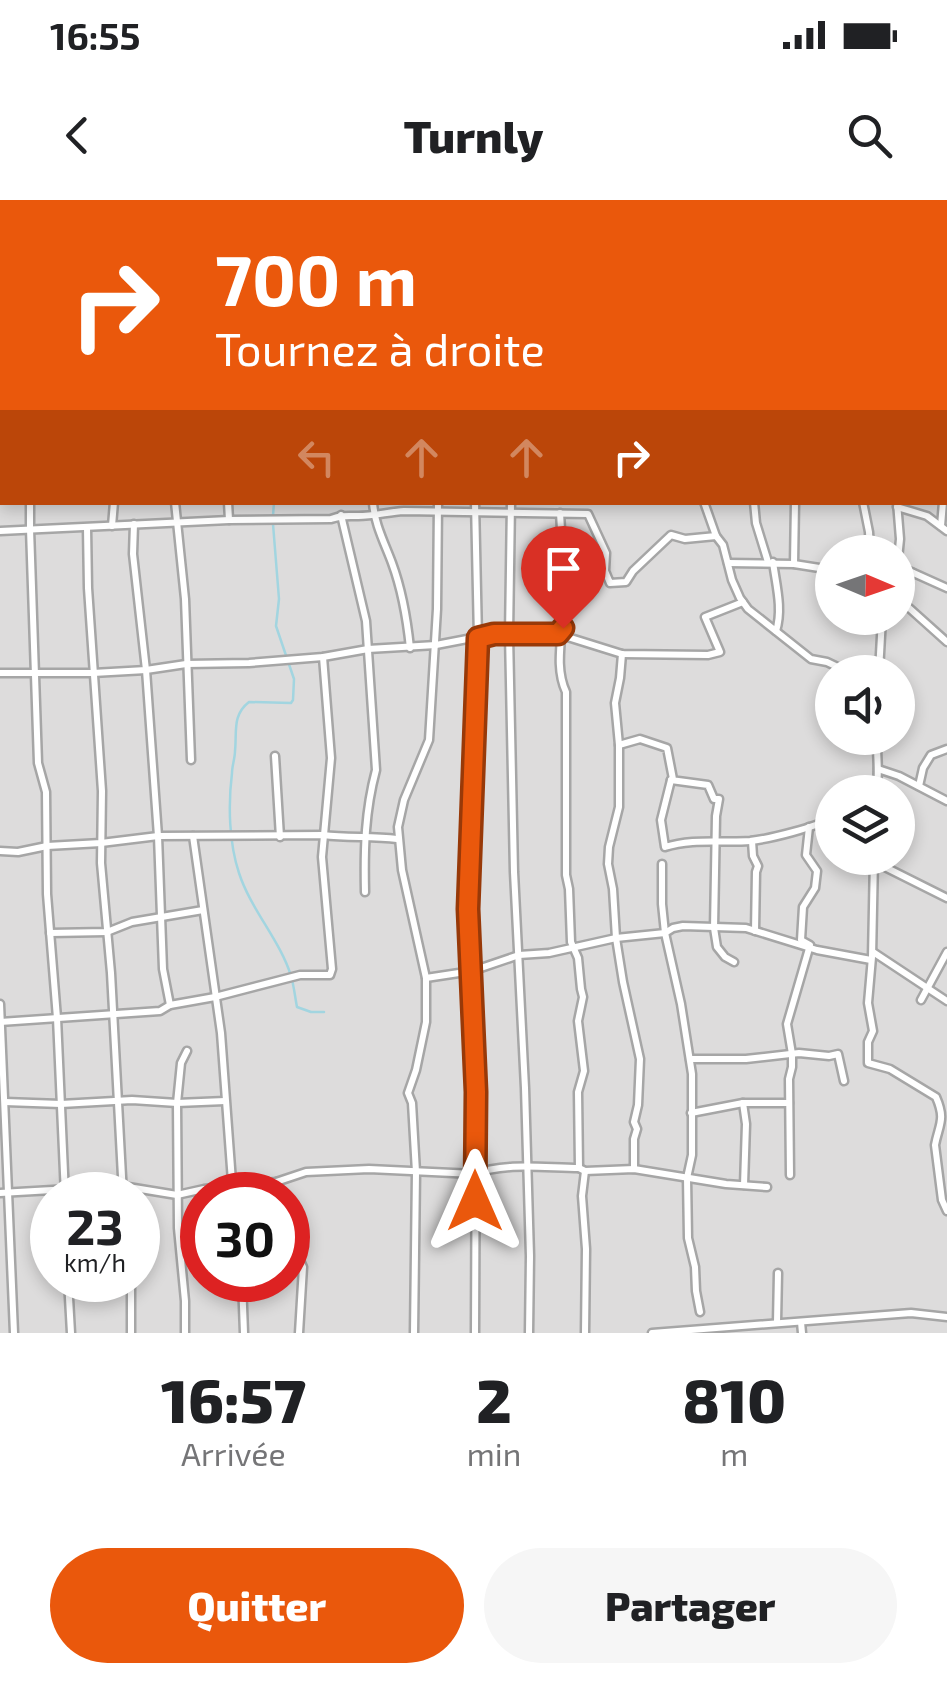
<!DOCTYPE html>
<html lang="fr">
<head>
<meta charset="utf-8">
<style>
  :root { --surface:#fff; --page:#f6f6f6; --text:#202124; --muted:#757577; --accent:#ea580c }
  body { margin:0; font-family:"Exo 2",sans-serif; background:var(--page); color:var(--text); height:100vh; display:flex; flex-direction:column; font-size:38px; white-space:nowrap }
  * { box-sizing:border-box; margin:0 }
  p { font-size:32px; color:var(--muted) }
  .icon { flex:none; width:55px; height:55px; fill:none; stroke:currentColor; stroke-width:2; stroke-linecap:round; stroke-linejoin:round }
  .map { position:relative; height:1133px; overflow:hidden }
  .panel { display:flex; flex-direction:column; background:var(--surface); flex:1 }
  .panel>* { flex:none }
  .banner { position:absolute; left:0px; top:0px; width:948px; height:305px; box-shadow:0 5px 15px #0003; background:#ea580c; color:#fff; overflow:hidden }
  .needle { width:65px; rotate:92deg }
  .controls { position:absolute; left:815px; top:335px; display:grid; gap:20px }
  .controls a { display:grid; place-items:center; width:100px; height:100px; border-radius:50%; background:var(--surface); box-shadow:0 5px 15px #0003; font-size:50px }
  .speed { position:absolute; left:30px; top:972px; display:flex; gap:20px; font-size:50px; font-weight:700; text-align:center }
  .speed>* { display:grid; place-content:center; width:130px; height:130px; border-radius:50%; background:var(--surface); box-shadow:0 5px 15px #0003; line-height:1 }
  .speed small { font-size:25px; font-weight:400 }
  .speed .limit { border:15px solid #d22; background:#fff; color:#111 }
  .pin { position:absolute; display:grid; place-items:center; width:85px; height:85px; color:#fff; margin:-102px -42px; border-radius:50% 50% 50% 0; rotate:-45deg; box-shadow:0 0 10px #0007 }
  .pin .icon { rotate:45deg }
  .me { position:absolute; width:110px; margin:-55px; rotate:0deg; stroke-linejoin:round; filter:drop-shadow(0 0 8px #0008) }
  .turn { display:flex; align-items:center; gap:35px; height:210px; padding:0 50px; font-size:45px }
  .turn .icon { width:130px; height:130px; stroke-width:2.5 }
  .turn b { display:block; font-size:70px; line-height:85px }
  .lanes { display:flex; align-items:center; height:95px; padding:0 50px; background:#0003; justify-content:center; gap:50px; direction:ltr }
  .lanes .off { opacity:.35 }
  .eta { display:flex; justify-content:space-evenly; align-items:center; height:170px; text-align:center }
  .eta b { font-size:60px; font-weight:800; line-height:70px }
  .cta { display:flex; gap:20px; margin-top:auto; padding:20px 50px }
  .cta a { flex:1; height:115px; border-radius:60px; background:var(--accent); color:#fff; font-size:40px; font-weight:800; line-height:115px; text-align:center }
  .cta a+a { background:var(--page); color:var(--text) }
  .status { display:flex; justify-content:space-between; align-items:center; height:70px; padding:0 50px; background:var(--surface); direction:ltr }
  .status svg { height:28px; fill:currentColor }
  header { display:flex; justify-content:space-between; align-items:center; height:130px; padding:0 50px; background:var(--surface); font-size:45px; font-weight:800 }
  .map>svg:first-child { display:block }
</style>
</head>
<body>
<div class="status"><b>16:55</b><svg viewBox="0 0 49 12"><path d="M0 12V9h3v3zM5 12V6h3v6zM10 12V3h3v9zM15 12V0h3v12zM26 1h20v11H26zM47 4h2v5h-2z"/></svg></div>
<header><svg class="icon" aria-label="back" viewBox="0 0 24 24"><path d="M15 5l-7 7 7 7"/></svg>Turnly<svg class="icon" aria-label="search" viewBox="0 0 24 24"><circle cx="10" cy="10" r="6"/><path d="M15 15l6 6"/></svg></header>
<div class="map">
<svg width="947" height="1133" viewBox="0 0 947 1133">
  <rect width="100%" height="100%" fill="#f0ece5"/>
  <path fill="#dddcdc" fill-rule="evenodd" d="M0 0H360L359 2H2V302H945V2H409L410 0H947V1133H0ZM832 352H898V418H832ZM832 472H898V538H832ZM832 592H898V658H832ZM52 995H138V1080H52ZM202 995H288V1080H202Z"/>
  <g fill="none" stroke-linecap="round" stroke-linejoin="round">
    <g stroke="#a2d5e0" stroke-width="2.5">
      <polyline points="406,2 407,0"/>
      <polyline points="0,294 2,293"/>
      <polyline points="273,316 274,302"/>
      <path d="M273 324 279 399 276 426 294 479 293 500 291 503 249 502C232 515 237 532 235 551 235 558 232 566 232 573 228 605 229 643 239 673 251 710 280 740 291 776 294 786 295 797 297 807L311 812H324"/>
    </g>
    <g stroke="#a6a6a6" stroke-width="11">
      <g id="minor">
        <polyline points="13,0 13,2"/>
        <polyline points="69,0 70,2"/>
        <polyline points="122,0 122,2"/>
        <polyline points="174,0 174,2"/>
        <polyline points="263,0 263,2"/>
        <polyline points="587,0 594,2"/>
        <polyline points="216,2 216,0"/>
        <polyline points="308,2 308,0"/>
        <polyline points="423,2 424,0"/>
        <polyline points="466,2 467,0"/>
        <polyline points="512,2 513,0"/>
        <polyline points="659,2 660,0"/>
        <polyline points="724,2 725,0"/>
        <polyline points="786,2 788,0"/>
        <polyline points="829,2 830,0"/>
        <polyline points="884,2 884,0"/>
        <polyline points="919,2 919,0"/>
        <polyline points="0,161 2,161"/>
        <polyline points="30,302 30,329 38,563 46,592 47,694 57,818 65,995"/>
        <polyline points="175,302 185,399 191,560"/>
        <polyline points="228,302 229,320"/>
        <path d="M373 302C374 323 385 344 392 363 402 390 407 419 410 448"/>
        <polyline points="475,302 478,438 468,709 476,892 475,1133"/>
        <polyline points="511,302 509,435 514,672 525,888 530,1056 529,1133"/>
        <polyline points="704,302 716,336 723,345 732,380 740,398 748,409 811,459 827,462 848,472"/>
        <polyline points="754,302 756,323 768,362"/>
        <polyline points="863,302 869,332 870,352"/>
        <polyline points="897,302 900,339 898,359"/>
        <polyline points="897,307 927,316 947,331"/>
        <path d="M560 313C562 345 564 376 563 408 563 437 554 466 566 492V675L569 689 571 742 578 758 581 789 583 797 578 821 584 871 578 892 579 968"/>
        <path d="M341 315 366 421 376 570C365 611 364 649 365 692"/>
        <polyline points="134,324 133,354 146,470 158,636 163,769 170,805"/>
        <polyline points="112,326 114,302"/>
        <polyline points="941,326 943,302"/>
        <polyline points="87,328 88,388 102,591 101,663 111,773 123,995"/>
        <path d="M0 331 229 320 331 319C342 315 347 316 358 316 373 316 389 312 404 311L588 314 606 353 605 371 610 383 626 382 633 371 671 335 685 339 716 336"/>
        <path d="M773 362C776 385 783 409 776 431"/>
        <polyline points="728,363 794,364 832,370"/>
        <polyline points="794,364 795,302"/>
        <polyline points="898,366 947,388"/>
        <polyline points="898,391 913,373"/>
        <polyline points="898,398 947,442"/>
        <polyline points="622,454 620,478 615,503 619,545 619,607 609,647 608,664 613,689 616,738 623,782 640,859 638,905 634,922 637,929 634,939 634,969"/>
        <polyline points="879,472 882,418"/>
        <polyline points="0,473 93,473 146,470 186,464 249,463 323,457 368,449 436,445 493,434 533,433 558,434 622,454 708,455 720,452 705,417 743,402"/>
        <polyline points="832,534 832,533"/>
        <polyline points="619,545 640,539 667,548 673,579 671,580 708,585 714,599 719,599 716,616 714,728 717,747 725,757 734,762"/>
        <polyline points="275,556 280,637"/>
        <polyline points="878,569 899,576 947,601"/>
        <path d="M671 580 661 620 665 647C692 638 721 643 750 641 770 639 816 627 832 618"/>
        <polyline points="919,586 923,568 931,555 947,549"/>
        <path d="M874 592C881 580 876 554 877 538"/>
        <polyline points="193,636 221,833 233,995"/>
        <polyline points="752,641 753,656 758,666 756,672 755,731"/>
        <path d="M0 651 18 652 47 646 101 643 158 636 323 635C348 638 372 636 397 639"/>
        <path d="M874 658 872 757 868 803 873 831 868 842V863L890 869 936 897C946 920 939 924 935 945L942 1000 947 1011"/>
        <polyline points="873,661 947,698"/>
        <polyline points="662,664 662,704 665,733 681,804 692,874 692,955 687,978 688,1038 695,1067 696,1091 700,1112"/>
        <polyline points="50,733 107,732 132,722 203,710"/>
        <polyline points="873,752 947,801"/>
        <polyline points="426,778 472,771 519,755 549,753 616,738 665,733 673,728 683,726 746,728 817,750 871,760"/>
        <polyline points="921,800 947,752"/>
        <polyline points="0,804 14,1133"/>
        <polyline points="0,822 160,811 170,805 215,797 300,775 330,775 332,769 322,657 331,558 323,457"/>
        <polyline points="690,859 746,859 799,853 829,856 838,854 844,881"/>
        <polyline points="5,902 61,904 132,900 177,903 225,901"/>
        <polyline points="743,903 746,924 744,985"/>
        <polyline points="691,913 743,903 789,903"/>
        <polyline points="790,975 789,879 792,867 792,854 787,824 810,745 801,740 803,707 815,688 817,671 806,655 809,627"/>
        <polyline points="276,982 278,995"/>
        <path d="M0 993 122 986 177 995 204 989 276 982 306 972 369 969 474 974C506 962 546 968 579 968L585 971 634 969 726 984 767 987"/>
        <polyline points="288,1035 303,1067 299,1133"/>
        <polyline points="68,1080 71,1133"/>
        <polyline points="242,1080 244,1133"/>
        <polyline points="777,1122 778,1073"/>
        <polyline points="801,1122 802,1133"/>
        <polyline points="131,1133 131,1080"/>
        <polyline points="185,1133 185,1101 178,1028 177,903 181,863 187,851"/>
        <polyline points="414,1133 416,972 412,903 408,893 416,870 426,822 426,778 402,670 398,627 404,600 429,540 437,409 438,302"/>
        <polyline points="585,1133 586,1049 582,996 585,971"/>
        <polyline points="652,1133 911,1113 947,1117"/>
      </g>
    </g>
    <use href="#minor" stroke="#fff" stroke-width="6"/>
  </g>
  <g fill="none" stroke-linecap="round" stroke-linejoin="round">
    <g stroke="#983908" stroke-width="25">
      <polyline id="route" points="475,1001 476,892 468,709 478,438 494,434 558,434 563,428"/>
    </g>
    <use href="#route" stroke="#ea580c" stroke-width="18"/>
  </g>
</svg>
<div class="controls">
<a><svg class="needle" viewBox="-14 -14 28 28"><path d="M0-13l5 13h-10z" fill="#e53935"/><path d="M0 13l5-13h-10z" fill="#757577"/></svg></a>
<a><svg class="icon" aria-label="sound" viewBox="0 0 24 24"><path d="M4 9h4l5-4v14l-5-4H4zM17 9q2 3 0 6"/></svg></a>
<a><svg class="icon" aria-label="layers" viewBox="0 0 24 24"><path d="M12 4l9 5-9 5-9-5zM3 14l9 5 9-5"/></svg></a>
</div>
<div class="speed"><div>23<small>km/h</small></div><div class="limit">30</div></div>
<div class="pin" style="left:563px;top:428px;background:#d93025"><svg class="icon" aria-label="arrive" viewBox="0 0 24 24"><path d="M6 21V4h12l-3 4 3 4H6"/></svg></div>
<svg class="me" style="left:475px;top:1001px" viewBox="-20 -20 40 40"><path d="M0-17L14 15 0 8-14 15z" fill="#ea580c" stroke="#fff" stroke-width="4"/></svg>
<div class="banner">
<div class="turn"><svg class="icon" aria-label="right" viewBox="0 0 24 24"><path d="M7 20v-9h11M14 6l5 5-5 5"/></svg><div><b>700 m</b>Tournez à droite</div></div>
<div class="lanes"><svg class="icon off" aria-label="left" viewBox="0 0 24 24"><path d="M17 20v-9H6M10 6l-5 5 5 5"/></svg><svg class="icon off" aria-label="ahead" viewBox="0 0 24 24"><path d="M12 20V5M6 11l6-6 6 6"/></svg><svg class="icon off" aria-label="ahead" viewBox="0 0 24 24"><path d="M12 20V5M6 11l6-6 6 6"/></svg><svg class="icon" aria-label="right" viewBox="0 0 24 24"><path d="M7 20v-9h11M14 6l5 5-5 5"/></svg></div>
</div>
</div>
<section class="panel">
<div class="eta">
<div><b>16:57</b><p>Arrivée</p></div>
<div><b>2</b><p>min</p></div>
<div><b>810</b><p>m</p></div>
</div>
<div class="cta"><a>Quitter</a><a>Partager</a></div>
</section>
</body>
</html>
